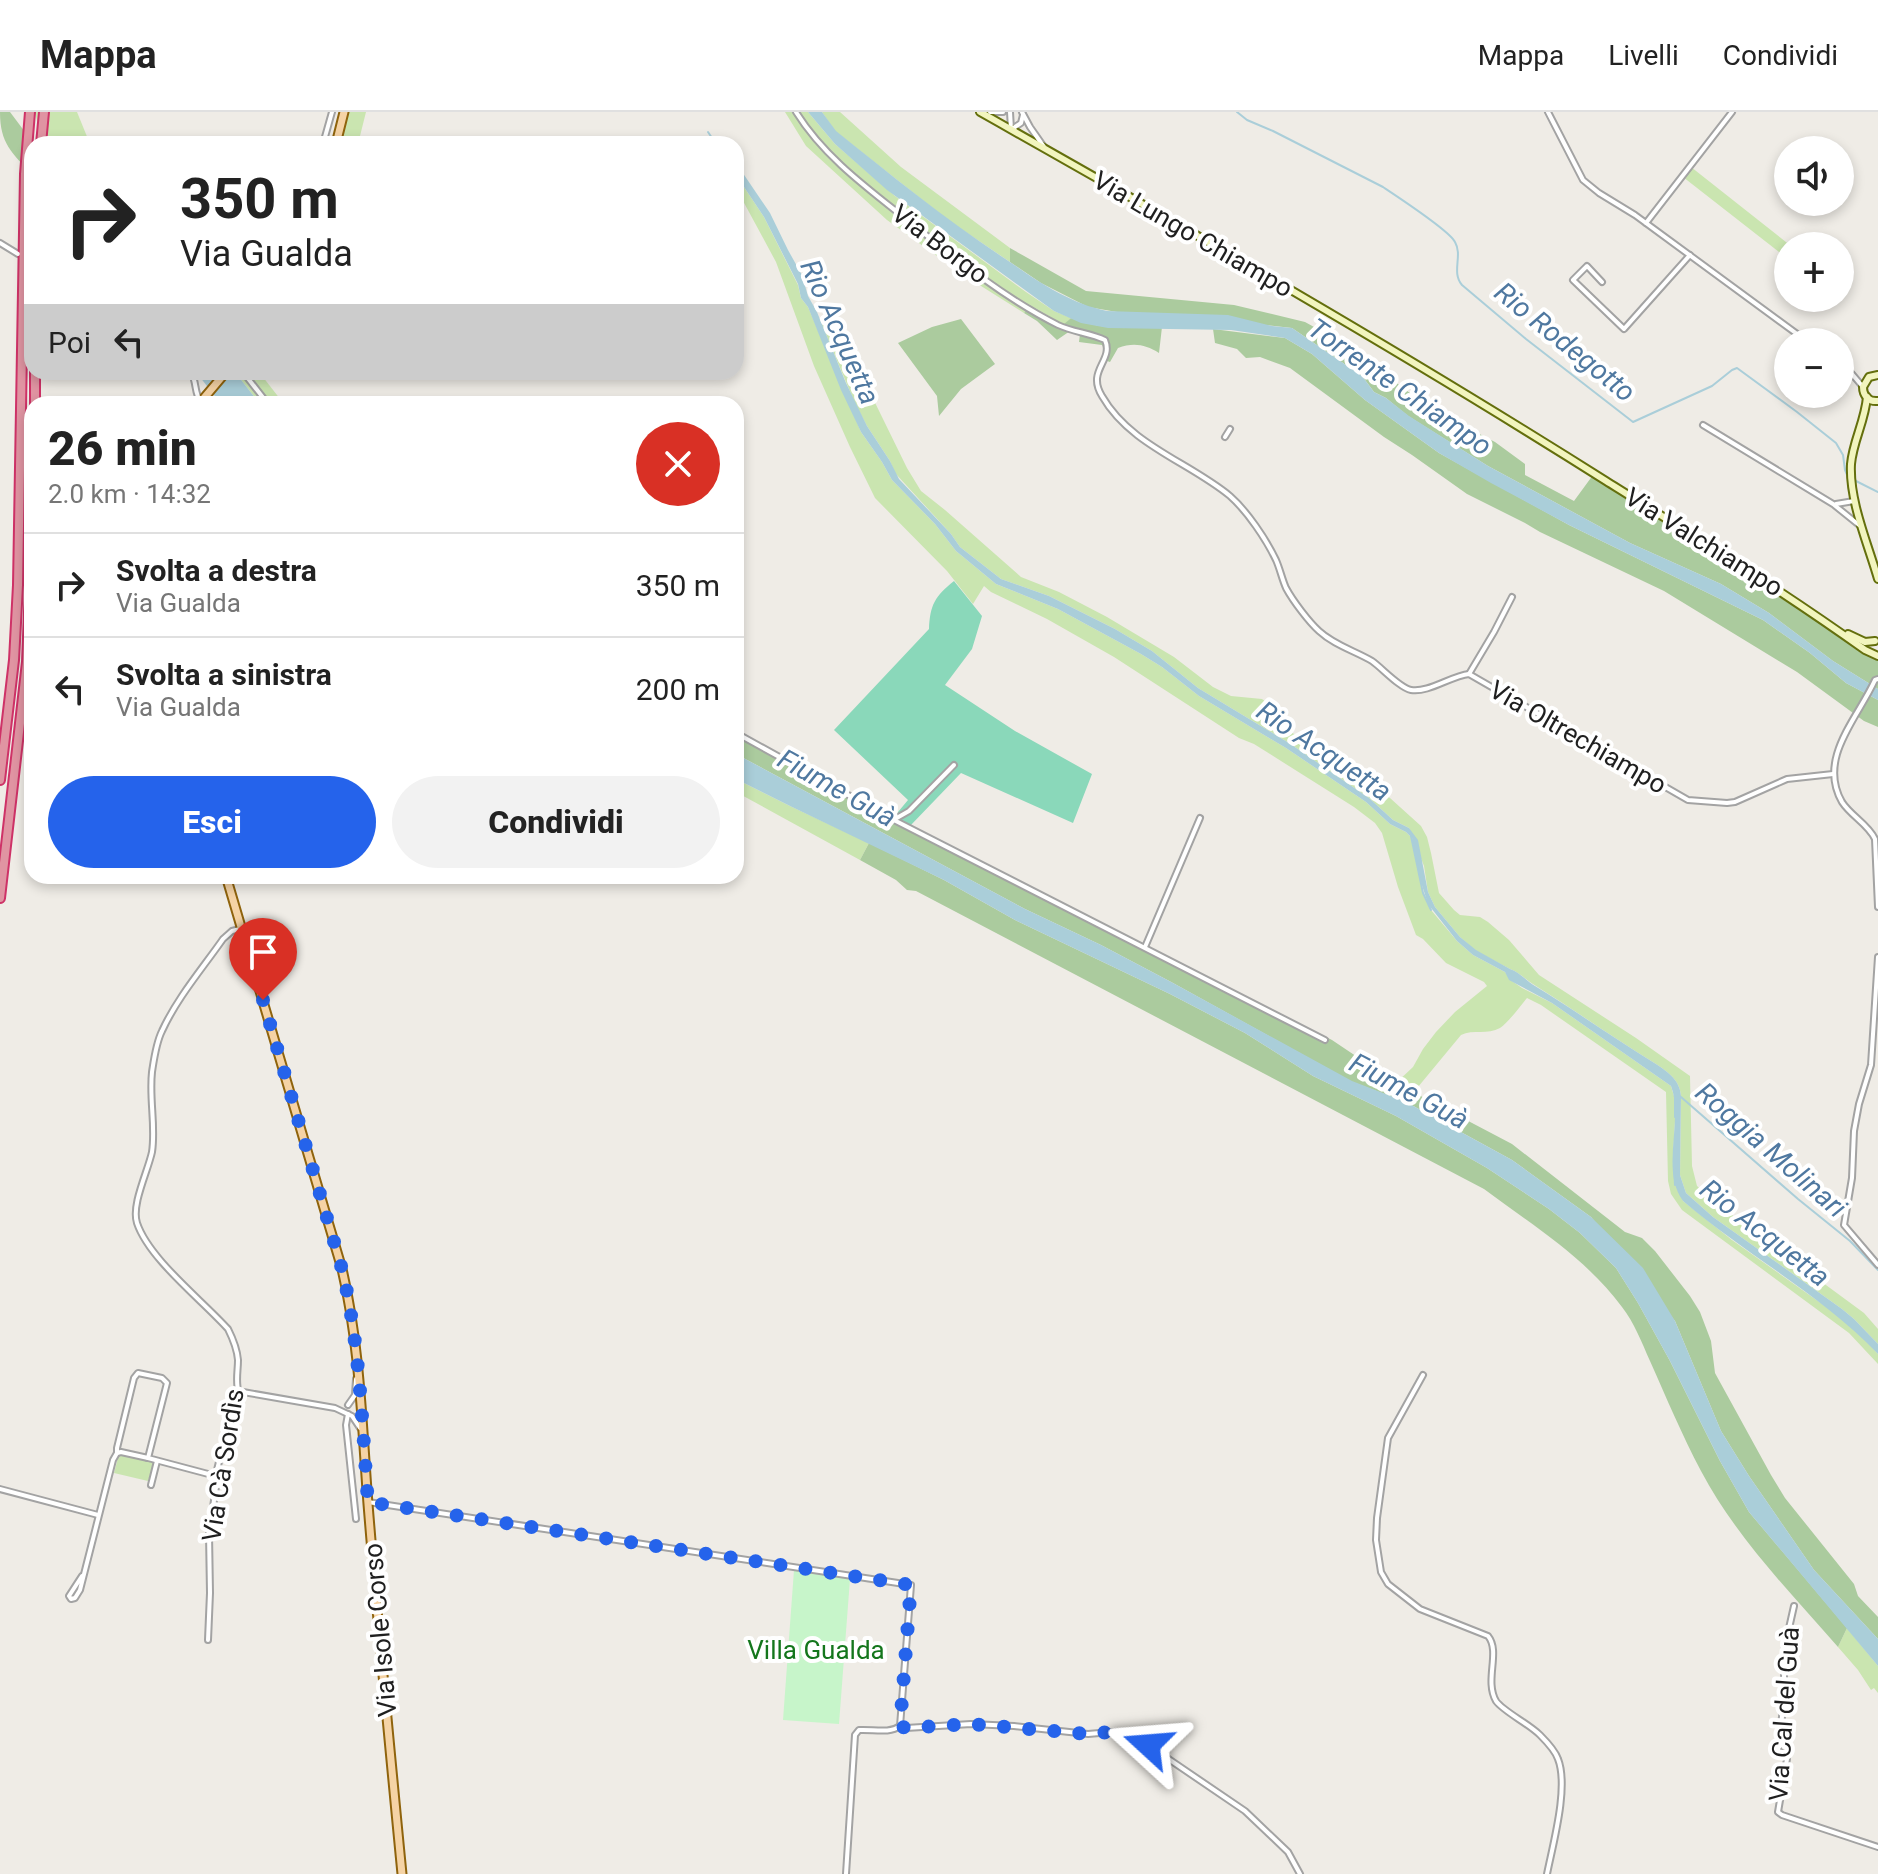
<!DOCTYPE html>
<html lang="it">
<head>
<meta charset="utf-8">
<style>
  :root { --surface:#fff; --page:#f2f2f2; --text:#222; --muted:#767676; --line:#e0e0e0; --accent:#2563eb }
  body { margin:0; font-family:Roboto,sans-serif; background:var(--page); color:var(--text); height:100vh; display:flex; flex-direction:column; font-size:30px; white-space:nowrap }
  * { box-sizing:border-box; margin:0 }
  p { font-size:26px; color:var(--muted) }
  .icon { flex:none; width:44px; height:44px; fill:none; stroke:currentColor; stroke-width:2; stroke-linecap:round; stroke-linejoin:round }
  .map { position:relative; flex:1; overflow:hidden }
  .sheet { position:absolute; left:24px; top:284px; width:720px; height:488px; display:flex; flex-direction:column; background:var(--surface); border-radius:24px; box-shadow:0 4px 12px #0003 }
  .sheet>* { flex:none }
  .top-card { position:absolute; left:24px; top:24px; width:720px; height:244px; border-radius:24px; box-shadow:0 4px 12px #0003; background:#fff; color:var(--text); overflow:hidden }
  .buttons { position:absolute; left:1774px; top:24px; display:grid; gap:16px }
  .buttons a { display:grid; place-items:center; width:80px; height:80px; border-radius:50%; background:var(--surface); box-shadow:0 4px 12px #0003; font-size:40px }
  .pin { position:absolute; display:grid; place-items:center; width:68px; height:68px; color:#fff; margin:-82px -34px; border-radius:50% 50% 50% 0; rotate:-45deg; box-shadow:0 0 8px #0007 }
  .pin .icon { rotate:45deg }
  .me { position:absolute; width:88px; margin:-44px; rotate:289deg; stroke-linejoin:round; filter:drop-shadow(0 0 6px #0008) }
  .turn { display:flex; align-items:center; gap:28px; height:168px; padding:0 24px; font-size:36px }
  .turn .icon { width:104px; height:104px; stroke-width:2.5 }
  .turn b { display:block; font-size:56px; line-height:68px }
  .then { display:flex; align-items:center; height:76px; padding:0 24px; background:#0003; gap:16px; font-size:30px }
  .round { display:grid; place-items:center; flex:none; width:84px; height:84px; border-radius:42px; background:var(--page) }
  .overview { display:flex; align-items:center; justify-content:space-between; height:136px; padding:0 24px }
  h1 { font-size:48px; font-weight:800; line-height:60px }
  .action { display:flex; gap:16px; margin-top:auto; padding:16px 24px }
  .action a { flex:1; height:92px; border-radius:48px; background:var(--accent); color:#fff; font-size:32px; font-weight:800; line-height:92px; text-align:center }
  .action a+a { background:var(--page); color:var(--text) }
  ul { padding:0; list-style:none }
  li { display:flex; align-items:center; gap:24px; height:104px; padding:0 24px; border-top:2px solid var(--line) }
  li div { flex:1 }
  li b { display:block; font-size:30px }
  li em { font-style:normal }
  header { display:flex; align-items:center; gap:48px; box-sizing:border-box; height:112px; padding:0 40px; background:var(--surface); border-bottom:2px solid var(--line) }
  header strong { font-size:38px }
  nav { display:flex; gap:44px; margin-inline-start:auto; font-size:28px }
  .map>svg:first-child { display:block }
</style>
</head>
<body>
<header>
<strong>Mappa</strong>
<nav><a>Mappa</a><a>Livelli</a><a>Condividi</a></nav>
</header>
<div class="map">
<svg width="1878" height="1762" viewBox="0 0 1878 1762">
  <rect width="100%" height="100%" fill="#efece6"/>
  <g fill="#cae5b0">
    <polygon points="35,0 77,0 90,32 54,32 37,9"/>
    <polygon points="344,0 366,0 358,32 335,32"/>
    <polygon points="785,0 808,0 835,32 895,84 1026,180 1054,199 1071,206 1064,213 1030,193 1024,201 962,162 887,108 806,34"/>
    <polygon points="822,0 840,0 901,55 1010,136 1010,150 948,108 835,19"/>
    <polygon points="1691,55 1791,134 1788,134 1788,147 1683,65"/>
    <path d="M736 63 764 105 798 173 801 186 808 195 861 320 882 350 892 368 935 412 956 439 996 472 1058 497 1141 542 1162 555 1199 584 1286 636 1366 690 1390 712 1406 720 1412 726 1423 782 1431 798 1457 829 1473 843 1505 860 1512 869 1522 876 1552 891 1671 974 1676 991 1673 1045 1683 1089 1732 1128 1832 1199 1863 1225 1878 1242V1252L1849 1221 1682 1098 1671 1082 1668 1069 1666 980 1541 893 1527 886C1520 894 1509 910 1500 916 1488 923 1473 917 1461 923L1413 981 1396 971 1413 955 1423 937 1436 920 1455 900 1487 874 1484 870 1446 851 1423 827 1416 823 1398 775 1382 721 1375 711 1354 695 1254 632 1239 626 1114 545 1047 507 991 480 984 474 973 492 947 459 875 386 850 335 814 254 776 150 736 76Z"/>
    <path d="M835 209 907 356 921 379 945 398 1021 465 1059 480 1107 505 1174 545 1213 575 1231 584 1262 587 1266 590V598L1275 608 1286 617 1341 651 1390 686 1421 714 1427 725 1431 741 1439 781 1454 798 1460 803 1480 805 1488 810 1509 828 1539 863 1636 926 1690 964 1692 1054 1697 1074 1743 1112 1864 1201 1878 1217V1232L1854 1207 1842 1197 1713 1105 1686 1081 1680 1063 1681 984C1680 968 1668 960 1656 952 1615 927 1576 899 1536 874 1527 869 1519 860 1510 857L1476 839 1460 825 1435 795 1428 780 1424 754 1409 716 1393 708 1369 686 1289 631 1198 576 1152 539 1115 517 1049 484 1001 467 960 435 951 422 895 361 890 349 867 314 854 289 822 213Z"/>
    <polygon points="235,260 259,260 284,292 260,292"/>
    <polygon points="736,667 790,694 869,731 860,748 736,680"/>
    <polygon points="122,1343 154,1351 148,1369 114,1361 118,1346"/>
    <polygon points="1847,1516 1878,1554 1878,1581 1874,1576 1871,1578 1858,1558 1838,1535"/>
  </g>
  <g fill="#abcb9e">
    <path d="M0 0H10L34 32H32V63C12 40 0 32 0 0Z"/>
    <polygon points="1010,136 1086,179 1234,193 1305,210 1345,232 1431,297 1495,330 1525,352 1525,363 1574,389 1593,363 1731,456 1878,545 1878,577 1833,549 1769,501 1721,472 1630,431 1488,354 1408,304 1386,286 1374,280 1362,264 1292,216 1168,202 1117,200 1088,195 1041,171 1010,150"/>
    <path d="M1030 193 1063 213 1071 206C1099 218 1132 216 1162 215L1159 241C1146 233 1134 230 1118 236L1110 250 1104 248 1107 242 1102 233 1079 230 1080 222 1070 219 1057 228 1037 209 1024 201Z"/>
    <polygon points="961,207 995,252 961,277 939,304 937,284 898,231 932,215"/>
    <polygon points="1213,217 1285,226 1312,242 1365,288 1439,341 1569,413 1763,508 1810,541 1846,571 1878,588 1878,615 1864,609 1797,560 1664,479 1540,420 1525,411 1467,382 1412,343 1384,325 1290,256 1260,245 1246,246 1237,237 1215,231"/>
    <polygon points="736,622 893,706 1332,928 1396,971 1512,1032 1625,1120 1642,1126 1655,1139 1690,1184 1700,1200 1711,1229 1715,1261 1771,1363 1785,1386 1854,1472 1858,1484 1878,1505 1878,1527 1814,1458 1749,1364 1721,1319 1675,1209 1591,1105 1512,1048 1406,990 1352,970 1173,871 1101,833 1025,797 736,642"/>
    <path d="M869 731 944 768 1015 808 1170 882 1245 921 1313 964 1396 1004 1487 1056 1549 1097 1580 1121 1616 1156 1638 1191 1670 1249 1720 1349 1749 1400 1847 1516 1838 1535C1789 1479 1736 1425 1701 1359 1682 1323 1666 1285 1650 1249 1642 1231 1634 1210 1622 1195 1586 1146 1532 1113 1484 1077L916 779 907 778 896 768 860 748Z"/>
  </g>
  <polygon fill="#c7f5ca" points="794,1458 850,1467 839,1612 783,1608"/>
  <path fill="#8ad8ba" d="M954 469 982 504 972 537 945 573 1015 619 1092 662 1073 711 961 661 910 714 893 706 908 688 834 618 929 517C930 493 935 484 954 469Z"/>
  <g fill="#aaced9">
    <path d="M808 0H822L836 19C891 63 945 107 1004 146 1036 168 1068 191 1107 199L1228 203 1272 214 1292 216 1362 264 1374 280 1386 286 1409 304 1488 354 1630 431 1721 472 1769 501 1833 549 1878 577V588L1846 571 1810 541 1763 508 1569 413 1491 371 1439 341 1365 288 1312 242 1285 226 1231 218 1108 216 1081 211 1054 199 887 78 835 32Z"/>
    <path d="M736 51 770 101 788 138 802 163 808 184 817 200 846 271 867 314 890 349 899 367 951 422 960 435 1001 467 1049 484 1115 517 1152 539 1198 576 1289 631 1369 686 1393 708 1409 716 1418 728 1428 780 1435 795 1460 825 1476 838 1510 857C1519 860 1527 869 1535 874 1576 899 1615 927 1656 952 1668 960 1680 968 1681 984L1680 1063 1686 1081 1713 1105 1842 1197 1854 1207 1878 1232V1242C1821 1182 1746 1143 1683 1089 1660 1058 1684 1008 1671 974L1552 891 1509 868 1505 860 1473 843 1457 829 1428 792 1419 764 1412 726 1406 720 1390 712 1366 690 1286 636 1199 584 1162 555 1141 542 1058 497 996 472 956 439 935 412 892 368 882 350 861 320 841 278 808 195 801 186 798 172 764 105 736 63Z"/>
    <polygon points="196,260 235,260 260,292 221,292"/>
    <polygon points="736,642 1025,797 1101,833 1173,871 1352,969 1406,990 1512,1048 1591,1105 1643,1156 1675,1209 1721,1319 1749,1364 1814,1458 1878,1527 1878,1554 1749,1400 1720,1349 1670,1249 1638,1191 1616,1156 1580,1121 1549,1097 1487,1056 1396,1004 1313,964 1245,921 1170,882 1015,808 944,768 790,694 736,667"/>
  </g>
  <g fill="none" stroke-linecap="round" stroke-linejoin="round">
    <g stroke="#aaced9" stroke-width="2">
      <path d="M1237 0 1247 8 1273 19 1383 75C1395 83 1450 119 1455 130 1463 144 1451 160 1462 173L1526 227 1633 310 1712 274 1732 258 1737 256 1797 300 1836 331 1843 343 1845 358 1848 365"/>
      <polyline points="708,20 716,32"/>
      <polyline points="1854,368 1878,380"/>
      <polyline points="1411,724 1423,781 1431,798"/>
      <polyline points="1681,985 1798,1087 1850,1129 1878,1158"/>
      <polyline points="1675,1005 1675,983"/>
      <polyline points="1674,1055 1675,1073"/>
    </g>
    <polyline stroke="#c5c3be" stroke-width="4" stroke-dasharray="4 2" stroke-linecap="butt" points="23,145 32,150"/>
    <g stroke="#a3a3a3" stroke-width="8">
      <g id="street">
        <path d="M796 0C822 42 863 73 901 103 950 142 1002 185 1058 213 1073 220 1090 221 1105 228 1114 249 1086 258 1102 284 1130 333 1189 350 1230 384 1247 399 1266 427 1276 448 1280 457 1282 467 1286 476 1293 489 1309 510 1319 519 1334 533 1355 539 1372 549 1382 556 1400 576 1411 578 1428 581 1451 564 1469 562L1688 688 1727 691 1735 690 1787 667 1833 662"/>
        <polyline points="990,0 1003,0"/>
        <polyline points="1010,0 1011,17"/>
        <polyline points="1022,0 1030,15 1044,35"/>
        <polyline points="1548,0 1583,68 1599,81 1635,103 1808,230"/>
        <polyline points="1012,17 1021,11 1023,3"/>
        <polyline points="323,32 332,0"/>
        <polyline points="1646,111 1732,0"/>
        <polyline points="0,131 18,142"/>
        <polyline points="1602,170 1587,154 1573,168 1624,217 1690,143"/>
        <polyline points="1840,253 1852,262 1863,275"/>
        <path d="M191 260C197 270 194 282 201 290"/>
        <polyline points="243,260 268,292"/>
        <polyline points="1703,313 1833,392 1859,413"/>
        <polyline points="1225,325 1230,317"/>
        <polyline points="1836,392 1854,389"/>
        <polyline points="1469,562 1494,520 1512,485"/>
        <path d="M1878 567 1875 568C1858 606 1817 646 1842 690 1851 704 1868 712 1875 727L1878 795"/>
        <polyline points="736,621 888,705 1325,928"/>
        <polyline points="895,707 909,699 954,653"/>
        <polyline points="1145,835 1200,706"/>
        <polyline points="1878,845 1871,953 1859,992 1854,1019 1852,1066 1844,1113 1878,1153"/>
        <path d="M1423 1263 1388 1326 1377 1406 1376 1428 1381 1460 1388 1472 1420 1497 1488 1524C1501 1540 1484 1568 1496 1589 1504 1600 1528 1611 1540 1623 1546 1629 1555 1638 1558 1647 1569 1675 1553 1732 1547 1762"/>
        <polyline points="239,1281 243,1280 335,1296 352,1304 360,1316"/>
        <polyline points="348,1293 355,1283 356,1267"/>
        <polyline points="348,1302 346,1313 356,1407"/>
        <polyline points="117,1341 121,1340 148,1346"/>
        <polyline points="151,1373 157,1349"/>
        <polyline points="0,1377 98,1403"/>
        <polyline points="368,1390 911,1473 900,1614"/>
        <polyline points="82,1464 69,1484 71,1487 75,1486 80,1478 113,1348 117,1341 117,1336 134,1266 138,1261 162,1266 167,1271 148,1346 212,1363 216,1362"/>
        <polyline points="1794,1494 1785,1534 1783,1596 1778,1639 1785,1643 1787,1647 1778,1700 1782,1703 1878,1735"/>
        <path d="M208 1528 210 1481 209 1422 217 1368 216 1362 235 1285 239 1281C235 1271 238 1260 238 1248 237 1236 233 1227 228 1217 202 1188 149 1147 137 1111 131 1093 148 1059 152 1040 156 1014 149 987 152 960 154 947 156 931 162 919 177 886 202 857 223 827L232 819 240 817"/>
        <polyline points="900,1614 906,1616 971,1612 1014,1614 1088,1622 1111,1620 1127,1622 1148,1633 1245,1699 1288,1740 1300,1762"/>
        <path d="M846 1762 855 1623 859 1618C873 1617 889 1622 900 1614"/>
      </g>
    </g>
    <g stroke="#646f0d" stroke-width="10">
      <g id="secondary">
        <path d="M980 0C1191 119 1402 240 1606 369 1694 424 1781 478 1865 538L1878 544"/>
        <path d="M1878 263 1869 265 1863 275C1863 284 1869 290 1878 289"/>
        <path d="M1867 285C1865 309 1853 329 1851 352 1849 389 1868 432 1878 467"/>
        <polyline points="1848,522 1865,530 1875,529"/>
      </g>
    </g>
    <g stroke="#8f630c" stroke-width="11">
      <g id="primary">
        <polyline points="336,32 344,0"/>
        <polyline points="199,292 226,260"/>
        <path d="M226 764 342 1157C360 1234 362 1314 368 1392 378 1516 390 1639 402 1762"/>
      </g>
    </g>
    <g stroke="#ce3267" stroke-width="12">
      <g id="highway">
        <polyline points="41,32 44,0"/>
        <polyline points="35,292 35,260"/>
        <polyline points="0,668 14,548 18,473 25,62 30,0"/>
        <polyline points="0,786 27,550 32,425"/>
      </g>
    </g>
    <use href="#street" stroke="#fff" stroke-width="4"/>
    <use href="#secondary" stroke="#f2f5be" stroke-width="6"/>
    <use href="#primary" stroke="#f5d3a5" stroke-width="7"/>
    <use href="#highway" stroke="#e094a2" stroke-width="8"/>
  </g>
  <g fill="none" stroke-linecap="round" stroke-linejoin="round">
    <path stroke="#2563eb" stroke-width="14" stroke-dasharray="0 25.2" d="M263 888 342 1157C360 1233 362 1312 368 1390L911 1473 900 1614 906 1616 971 1612 1088 1622 1111 1620 1127 1622 1148 1633"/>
  </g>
  <g text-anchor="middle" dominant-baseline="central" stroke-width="8" stroke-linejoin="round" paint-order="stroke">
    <g font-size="26" fill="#1f1f1f" stroke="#fff">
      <text transform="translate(1193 122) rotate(30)">Via Lungo Chiampo</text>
      <text transform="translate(940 132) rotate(37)">Via Borgo</text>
      <text transform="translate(1704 430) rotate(32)">Via Valchiampo</text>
      <text transform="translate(1578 625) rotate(30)">Via Oltrechiampo</text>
      <text transform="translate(223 1353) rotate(-81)">Via Cà Sordìs</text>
      <text transform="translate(380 1518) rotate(-95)">Via Isole Corso</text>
      <text transform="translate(1784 1602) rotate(-86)">Via Cal del Guà</text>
    </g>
    <g font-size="26" fill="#14761c" stroke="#fff">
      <text x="816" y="1538">Villa Gualda</text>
    </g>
    <g font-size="28" font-style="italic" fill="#4f78a0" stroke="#fff">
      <text transform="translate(840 220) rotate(66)">Rio Acquetta</text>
      <text transform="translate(1565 230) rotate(39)">Rio Rodegotto</text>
      <text transform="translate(1400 275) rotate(35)">Torrente Chiampo</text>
      <text transform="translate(1324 639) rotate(34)">Rio Acquetta</text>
      <text transform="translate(837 676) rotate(29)">Fiume Guà</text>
      <text transform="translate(1409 979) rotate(28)">Fiume Guà</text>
      <text transform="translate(1771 1038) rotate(41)">Roggia Molinari</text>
      <text transform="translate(1765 1121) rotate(38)">Rio Acquetta</text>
    </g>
  </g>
</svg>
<div class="buttons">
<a><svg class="icon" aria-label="sound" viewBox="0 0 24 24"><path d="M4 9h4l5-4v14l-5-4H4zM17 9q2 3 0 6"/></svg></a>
<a>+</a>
<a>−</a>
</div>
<div class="pin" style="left:263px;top:888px;background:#d93025"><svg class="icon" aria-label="arrive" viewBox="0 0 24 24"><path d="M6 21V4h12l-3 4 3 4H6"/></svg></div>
<svg class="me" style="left:1148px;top:1633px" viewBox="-20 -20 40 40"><path d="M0-17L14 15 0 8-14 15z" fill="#2563eb" stroke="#fff" stroke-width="4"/></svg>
<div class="top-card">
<div class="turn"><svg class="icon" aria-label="right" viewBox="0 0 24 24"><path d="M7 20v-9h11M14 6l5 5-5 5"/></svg><div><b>350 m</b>Via Gualda</div></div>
<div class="then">Poi<svg class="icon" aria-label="left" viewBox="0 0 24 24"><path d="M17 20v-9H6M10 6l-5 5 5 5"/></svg></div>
</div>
<section class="sheet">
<div class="overview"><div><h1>26 min</h1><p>2.0 km · 14:32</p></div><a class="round" style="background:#d93025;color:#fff"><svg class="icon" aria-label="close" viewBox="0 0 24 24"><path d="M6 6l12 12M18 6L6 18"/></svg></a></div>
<ul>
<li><svg class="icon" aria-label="right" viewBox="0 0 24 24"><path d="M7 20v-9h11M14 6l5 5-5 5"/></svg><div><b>Svolta a destra</b><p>Via Gualda</p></div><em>350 m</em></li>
<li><svg class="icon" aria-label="left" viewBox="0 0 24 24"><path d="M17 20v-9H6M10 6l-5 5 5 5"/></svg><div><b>Svolta a sinistra</b><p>Via Gualda</p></div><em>200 m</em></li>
</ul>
<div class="action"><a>Esci</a><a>Condividi</a></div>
</section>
</div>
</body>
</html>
